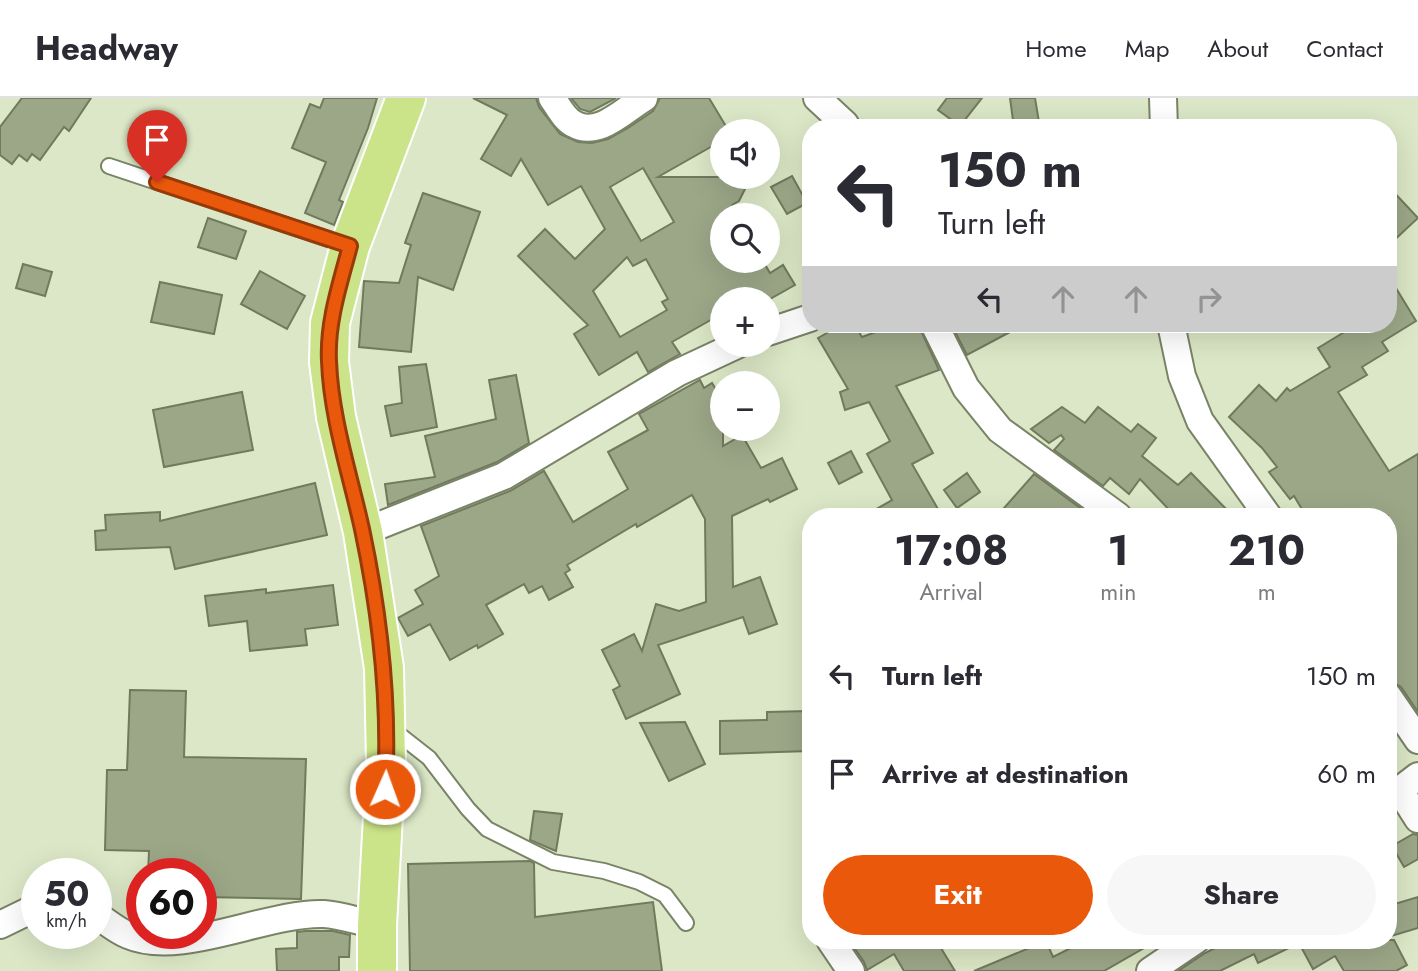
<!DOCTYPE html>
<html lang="en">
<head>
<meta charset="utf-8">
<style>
  :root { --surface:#fff; --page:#f7f7f7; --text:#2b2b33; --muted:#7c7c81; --line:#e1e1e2; --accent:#ea580c }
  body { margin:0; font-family:Jost,sans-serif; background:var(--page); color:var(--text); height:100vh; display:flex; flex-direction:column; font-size:26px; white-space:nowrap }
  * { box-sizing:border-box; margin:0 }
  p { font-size:23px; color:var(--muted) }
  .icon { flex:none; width:38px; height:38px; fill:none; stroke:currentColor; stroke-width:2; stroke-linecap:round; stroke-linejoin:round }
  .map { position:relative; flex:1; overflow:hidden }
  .side { position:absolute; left:802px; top:410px; width:595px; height:441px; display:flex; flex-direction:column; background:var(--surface); border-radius:28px; box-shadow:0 7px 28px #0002 }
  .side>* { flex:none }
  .guide { position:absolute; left:802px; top:21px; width:595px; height:214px; border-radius:28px; box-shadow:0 7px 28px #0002; background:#fff; color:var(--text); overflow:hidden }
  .tools { position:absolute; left:710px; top:21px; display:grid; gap:14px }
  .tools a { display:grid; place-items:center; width:70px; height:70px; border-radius:50%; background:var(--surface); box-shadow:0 7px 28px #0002; font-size:35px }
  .speed { position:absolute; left:21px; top:760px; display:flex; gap:14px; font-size:35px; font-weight:700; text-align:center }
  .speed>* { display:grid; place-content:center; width:91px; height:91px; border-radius:50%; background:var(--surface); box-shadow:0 7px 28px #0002; line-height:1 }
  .speed small { font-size:18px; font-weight:400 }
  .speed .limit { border:10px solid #d22; background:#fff; color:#111 }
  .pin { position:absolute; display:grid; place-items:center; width:60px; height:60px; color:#fff; margin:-72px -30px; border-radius:50% 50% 50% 0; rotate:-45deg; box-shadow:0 0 7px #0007 }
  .pin .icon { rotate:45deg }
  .me { position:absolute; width:77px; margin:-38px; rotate:2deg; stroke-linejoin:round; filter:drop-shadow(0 0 5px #0008) }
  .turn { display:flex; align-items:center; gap:24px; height:147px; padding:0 21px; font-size:32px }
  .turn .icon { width:91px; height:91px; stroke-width:2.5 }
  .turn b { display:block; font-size:49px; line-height:60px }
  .lanes { display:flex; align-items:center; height:66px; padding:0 21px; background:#0003; justify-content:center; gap:35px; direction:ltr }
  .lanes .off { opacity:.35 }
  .eta { display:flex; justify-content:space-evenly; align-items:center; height:119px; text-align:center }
  .eta b { font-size:42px; font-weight:700; line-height:49px }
  .action { display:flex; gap:14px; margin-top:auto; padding:14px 21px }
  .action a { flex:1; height:80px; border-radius:42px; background:var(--accent); color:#fff; font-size:28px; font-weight:700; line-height:80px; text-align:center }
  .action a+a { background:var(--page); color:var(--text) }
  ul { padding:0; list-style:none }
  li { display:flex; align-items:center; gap:21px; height:98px; padding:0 21px }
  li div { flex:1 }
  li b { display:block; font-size:26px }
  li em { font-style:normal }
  header { display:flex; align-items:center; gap:42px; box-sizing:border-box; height:98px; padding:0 35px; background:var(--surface); border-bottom:2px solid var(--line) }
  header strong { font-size:33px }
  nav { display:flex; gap:38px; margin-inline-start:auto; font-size:24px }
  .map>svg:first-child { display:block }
</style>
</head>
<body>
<header>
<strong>Headway</strong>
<nav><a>Home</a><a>Map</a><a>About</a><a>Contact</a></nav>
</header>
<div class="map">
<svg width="1418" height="873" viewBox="0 0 1418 873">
  <rect width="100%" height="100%" fill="#dbe7c6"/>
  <g fill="#9ca788" stroke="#707a5d" stroke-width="2" fill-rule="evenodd">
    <polygon points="22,0 91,0 69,33 64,29 40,62 32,56 27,63 19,57 12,66 0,57 0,29"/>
    <polygon points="324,0 377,0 368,30 339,102 343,104 334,127 305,115 326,64 292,50 310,6 320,10"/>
    <path d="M473 0H536L539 9 560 36 578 44 592 45 608 41 628 30 653 13 660 0H709L727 30H723V42L658 79H751L739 103 732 107 738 117H723V163H763L770 175 783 167 795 187 770 201H723V215L672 244 680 256 648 274 637 254 599 277 574 236 588 227 518 158 545 131 575 161 605 131 581 88 548 107 521 61 511 78 481 61 507 17ZM643 70 674 124 641 143 610 89ZM627 159 633 168 646 161 668 201 662 204 667 212 620 239 593 193Z"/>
    <polygon points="571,0 616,0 590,14 580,11"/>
    <polygon points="947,0 982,0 960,28 938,12"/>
    <polygon points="1010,0 1035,0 1040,30 1014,30"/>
    <polygon points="792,78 807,105 787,116 771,89"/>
    <polygon points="1388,88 1418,120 1388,148"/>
    <polygon points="423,95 480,114 453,192 418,179 411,254 359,249 364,183 399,185 411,147 405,145"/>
    <polygon points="208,120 246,133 236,161 198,149"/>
    <polygon points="23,166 52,174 45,198 16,190"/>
    <polygon points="260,173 305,198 287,231 241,206"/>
    <polygon points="1388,177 1416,223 1382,244 1388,253 1362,269 1367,277 1338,294 1389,373 1418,356 1418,614 1401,589 1388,581 1388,418 1306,418 1294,398 1290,401 1269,374 1277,369 1262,350 1229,319 1259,287 1276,303 1287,290 1290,293 1330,269 1318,250 1346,233 1341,226 1388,226"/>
    <polygon points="160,184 222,197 214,236 151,224"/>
    <polygon points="843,226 854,226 862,239 898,226 918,226 939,272 896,288 933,355 912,366 942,418 864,418 892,402 867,356 890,343 869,304 845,312 840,294 848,291 818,240"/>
    <polygon points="951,226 1025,226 967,257"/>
    <polygon points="426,266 437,329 391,338 385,308 402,305 399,269"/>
    <polygon points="516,277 529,345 497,364 388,407 385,386 435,379 425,338 496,321 489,282"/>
    <polygon points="700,282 704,290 712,285 723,303 723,348 742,337 761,370 782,360 797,391 770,404 768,401 732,418 733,489 760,479 777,526 749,536 743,519 658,547 680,596 626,621 613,592 620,588 602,552 634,536 642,553 656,506 679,513 706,504 705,421 692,397 637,429 636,426 567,467 570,472 565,475 573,489 549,502 542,488 529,495 524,486 486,507 503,536 478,550 477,547 450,562 430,526 408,538 398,520 423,506 415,492 439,478 421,428 510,393 544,373 573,424 628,391 608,354 648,332 639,316"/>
    <polygon points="242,294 253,352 164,369 153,312"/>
    <polygon points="1062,309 1085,325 1098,309 1131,334 1138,326 1156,340 1142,358 1178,387 1191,375 1233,418 1175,418 1140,381 1129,396 1110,380 1103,388 1054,352 1064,341 1061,337 1049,345 1031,331"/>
    <polygon points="851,353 862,374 839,386 828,365"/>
    <polygon points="967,375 980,394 957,410 944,392"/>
    <polygon points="1034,376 1083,412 1078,418 997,418"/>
    <polygon points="315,385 327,437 175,471 170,449 96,452 95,433 106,432 105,417 160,414 160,423"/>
    <polygon points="333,487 338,527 305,531 307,547 250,553 247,523 209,528 205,498 266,491 266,495"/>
    <polygon points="130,592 186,593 184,659 306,661 301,801 201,799 201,775 148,775 149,753 105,752 107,672 127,672"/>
    <polygon points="810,613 810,653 720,656 720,623 767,622 767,614"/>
    <polygon points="685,624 705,666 669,683 640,625"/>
    <polygon points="534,713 562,716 556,753 530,742"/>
    <polygon points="1413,736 1418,737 1418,761 1404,769 1392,748"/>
    <polygon points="530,763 534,765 535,819 653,804 662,873 410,873 408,766"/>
    <polygon points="1418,799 1418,830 1388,839 1388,808"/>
    <polygon points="306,833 333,833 350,837 349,859 339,859 339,873 277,873 276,851 297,850 297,834"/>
    <polygon points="849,842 936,842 955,873 904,873 894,856 867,872 864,864"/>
    <polygon points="1087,842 1158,842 1104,873 974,873 1046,843 1053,859"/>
    <polygon points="1231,842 1394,842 1407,867 1396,873 1344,873 1335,858 1313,871 1299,845 1258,865 1254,856 1220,873 1178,873 1205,855"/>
  </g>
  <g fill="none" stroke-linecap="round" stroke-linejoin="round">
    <g stroke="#798366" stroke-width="18">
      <g id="lane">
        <polyline points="109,68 349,148"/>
        <polyline points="392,631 429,660 468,711 487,731 553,764 604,773 639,784 665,797 686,825"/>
      </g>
    </g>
    <g stroke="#798366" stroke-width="30">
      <g id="street">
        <path d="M552 0C558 8 564 21 574 26 598 40 624 12 644 0"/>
        <polyline points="817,0 845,26"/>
        <polyline points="1163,0 1164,30"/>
        <polyline points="934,226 966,290 1000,332 1118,418"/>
        <polyline points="1171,226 1182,278 1200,323 1268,418"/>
        <polyline points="768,234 810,220"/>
        <polyline points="363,434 504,378 677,275 737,247"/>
        <polyline points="1388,598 1418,642"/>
        <polyline points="1399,691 1418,721"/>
        <polyline points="1388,701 1418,678"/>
        <path d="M96 817C106 823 117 833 128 837 181 860 266 814 324 816 341 817 360 824 377 827"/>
        <polyline points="0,827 37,809"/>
        <polyline points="830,842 851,873"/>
        <polyline points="1150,873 1196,842"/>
      </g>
    </g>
    <g stroke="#fff" stroke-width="42">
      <polyline id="primary" points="377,873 377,827 386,664 384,570 363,434 336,319 329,264 330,225 350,148 406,0"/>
    </g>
    <use href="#lane" stroke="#fff" stroke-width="14"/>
    <use href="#street" stroke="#fff" stroke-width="26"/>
    <use href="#primary" stroke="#cbe389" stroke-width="38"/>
  </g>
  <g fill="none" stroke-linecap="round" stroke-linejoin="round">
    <g stroke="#983908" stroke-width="18">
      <path id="route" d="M157 84 350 148C340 186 327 224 329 263 331 320 350 376 362 431 380 516 390 604 385 691"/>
    </g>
    <use href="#route" stroke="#ea580c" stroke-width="12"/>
  </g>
</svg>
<div class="tools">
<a><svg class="icon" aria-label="sound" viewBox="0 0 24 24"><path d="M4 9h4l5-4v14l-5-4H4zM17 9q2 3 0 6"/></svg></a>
<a><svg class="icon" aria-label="search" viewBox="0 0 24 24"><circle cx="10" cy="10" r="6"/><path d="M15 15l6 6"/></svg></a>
<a>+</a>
<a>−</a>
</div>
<div class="speed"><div>50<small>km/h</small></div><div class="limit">60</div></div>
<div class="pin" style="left:157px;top:84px;background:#d93025"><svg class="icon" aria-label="arrive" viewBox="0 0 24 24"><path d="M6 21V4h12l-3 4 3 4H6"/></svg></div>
<svg class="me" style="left:385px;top:691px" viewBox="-20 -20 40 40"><circle r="17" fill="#ea580c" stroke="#fff" stroke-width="3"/><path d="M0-11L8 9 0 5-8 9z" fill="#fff"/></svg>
<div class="guide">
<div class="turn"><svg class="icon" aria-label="left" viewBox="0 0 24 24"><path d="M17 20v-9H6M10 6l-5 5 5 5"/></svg><div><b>150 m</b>Turn left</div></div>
<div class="lanes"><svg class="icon" aria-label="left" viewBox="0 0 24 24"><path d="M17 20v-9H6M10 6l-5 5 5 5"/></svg><svg class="icon off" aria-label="ahead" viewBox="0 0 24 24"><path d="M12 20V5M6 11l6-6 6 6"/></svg><svg class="icon off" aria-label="ahead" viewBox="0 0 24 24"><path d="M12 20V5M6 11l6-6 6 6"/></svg><svg class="icon off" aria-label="right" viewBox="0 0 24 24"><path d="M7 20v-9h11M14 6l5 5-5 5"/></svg></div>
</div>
<section class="side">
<div class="eta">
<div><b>17:08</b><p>Arrival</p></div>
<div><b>1</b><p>min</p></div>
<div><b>210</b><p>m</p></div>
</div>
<ul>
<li><svg class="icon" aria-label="left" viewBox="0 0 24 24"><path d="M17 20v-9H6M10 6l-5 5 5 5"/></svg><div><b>Turn left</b></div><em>150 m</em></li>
<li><svg class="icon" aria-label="arrive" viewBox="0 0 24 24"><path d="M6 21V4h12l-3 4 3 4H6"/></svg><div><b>Arrive at destination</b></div><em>60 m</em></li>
</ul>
<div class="action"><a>Exit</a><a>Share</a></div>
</section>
</div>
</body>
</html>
